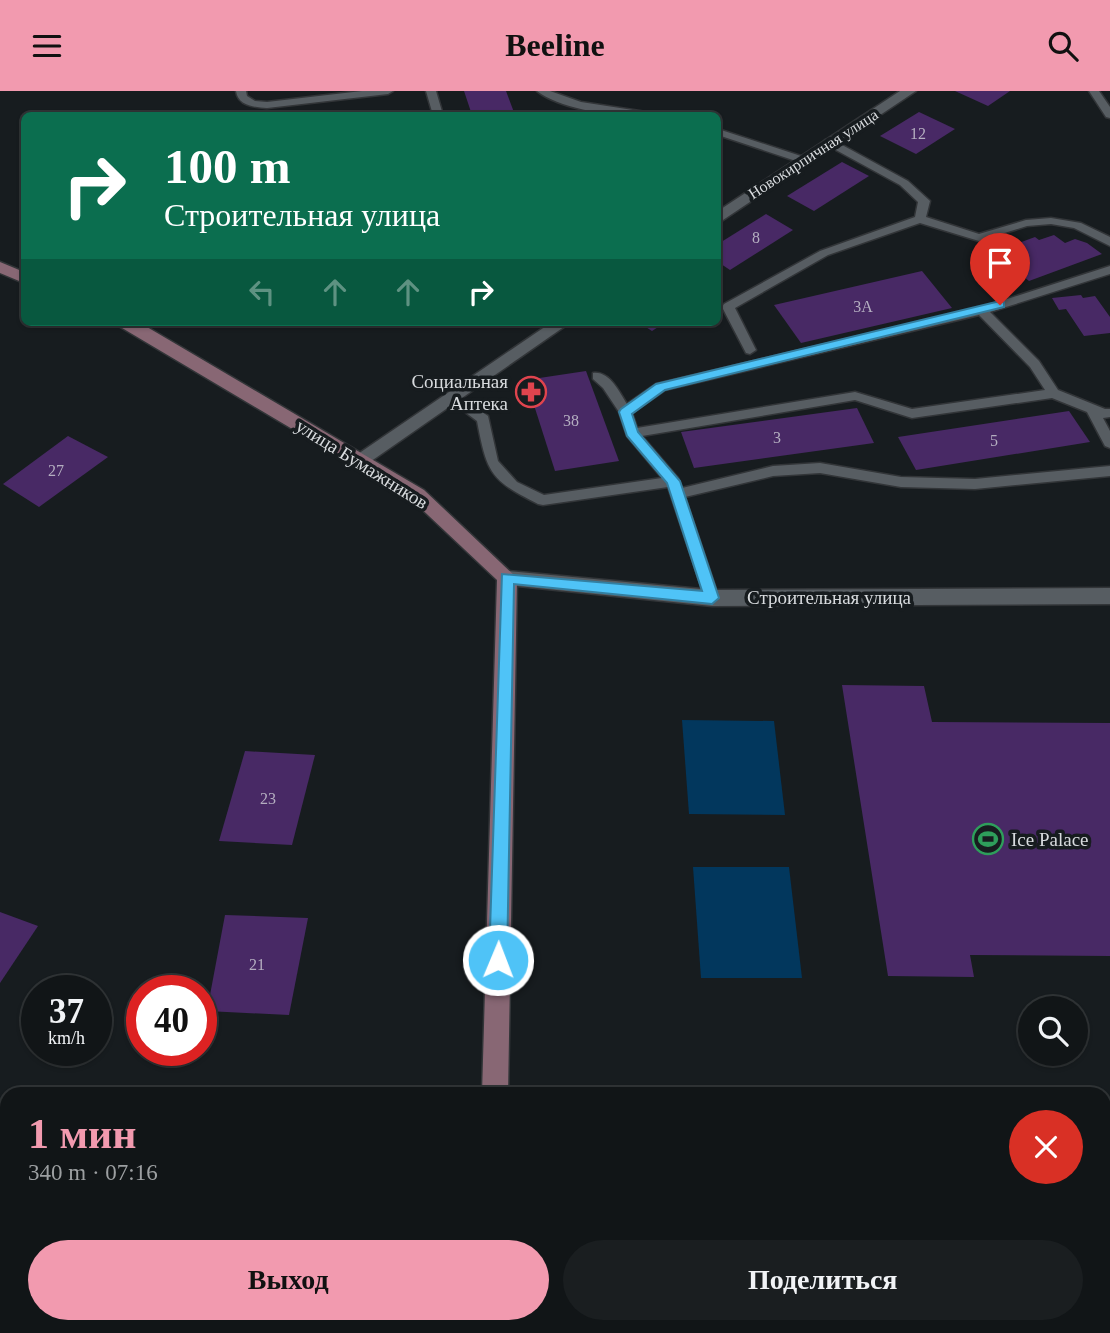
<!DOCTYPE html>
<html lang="ru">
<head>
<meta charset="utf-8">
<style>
  :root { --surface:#111517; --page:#1a1e20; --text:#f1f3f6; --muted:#9c9fa1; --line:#303436; --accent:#f29aaf }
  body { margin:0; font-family:Georgia,serif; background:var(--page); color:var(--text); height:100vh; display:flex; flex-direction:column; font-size:26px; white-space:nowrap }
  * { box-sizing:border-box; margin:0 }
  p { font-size:23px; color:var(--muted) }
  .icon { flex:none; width:38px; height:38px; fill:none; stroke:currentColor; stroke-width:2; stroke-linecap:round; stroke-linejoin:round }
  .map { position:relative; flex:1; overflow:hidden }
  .side { position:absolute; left:0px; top:996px; width:1111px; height:247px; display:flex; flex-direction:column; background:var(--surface); border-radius:21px 21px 0 0; box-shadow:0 2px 5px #0004,0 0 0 2px var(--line) }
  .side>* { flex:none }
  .banner { position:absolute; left:21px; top:21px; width:700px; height:214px; border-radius:10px; box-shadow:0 2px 5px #0004,0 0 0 2px var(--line); background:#0b6e4f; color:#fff; overflow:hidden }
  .fabs { position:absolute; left:1018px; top:905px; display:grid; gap:14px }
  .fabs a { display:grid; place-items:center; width:70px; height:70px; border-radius:50%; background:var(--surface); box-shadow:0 2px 5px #0004,0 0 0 2px var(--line); font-size:35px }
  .speed { position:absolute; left:21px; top:884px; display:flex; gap:14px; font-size:35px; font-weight:700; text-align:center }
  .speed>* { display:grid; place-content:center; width:91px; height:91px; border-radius:50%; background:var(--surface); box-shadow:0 2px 5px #0004,0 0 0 2px var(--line); line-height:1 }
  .speed small { font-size:18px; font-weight:400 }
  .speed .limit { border:10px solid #d22; background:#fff; color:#111 }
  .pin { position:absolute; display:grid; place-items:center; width:60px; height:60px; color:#fff; margin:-72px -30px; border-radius:50% 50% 50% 0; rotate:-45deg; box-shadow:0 0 7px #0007 }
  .pin .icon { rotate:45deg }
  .me { position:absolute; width:77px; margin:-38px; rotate:1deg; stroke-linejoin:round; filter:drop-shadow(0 0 5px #0008) }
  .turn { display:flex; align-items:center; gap:24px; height:147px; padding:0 28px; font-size:32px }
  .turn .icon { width:91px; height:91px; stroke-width:2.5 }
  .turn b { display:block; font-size:49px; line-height:60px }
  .lanes { display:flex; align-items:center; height:66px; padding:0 28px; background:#0003; justify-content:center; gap:35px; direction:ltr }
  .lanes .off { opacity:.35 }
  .round { display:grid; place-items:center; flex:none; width:74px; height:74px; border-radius:37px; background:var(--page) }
  .overview { display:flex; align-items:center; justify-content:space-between; height:119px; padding:0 28px }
  h1 { font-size:42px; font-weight:700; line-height:52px; color:var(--accent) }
  .button { display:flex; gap:14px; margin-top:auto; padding:14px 28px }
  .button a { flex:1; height:80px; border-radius:42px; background:var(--accent); color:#111; font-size:28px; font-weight:700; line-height:80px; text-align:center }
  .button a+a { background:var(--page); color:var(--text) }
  header { display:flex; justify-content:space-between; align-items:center; height:91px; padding:0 28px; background:var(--accent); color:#111; font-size:32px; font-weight:700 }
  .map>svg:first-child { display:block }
</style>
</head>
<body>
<header><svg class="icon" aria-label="menu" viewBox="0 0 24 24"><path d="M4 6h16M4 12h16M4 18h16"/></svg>Beeline<svg class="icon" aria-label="search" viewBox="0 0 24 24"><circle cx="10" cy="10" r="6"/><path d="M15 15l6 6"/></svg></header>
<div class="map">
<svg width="1110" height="1242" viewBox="0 0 1110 1242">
  <rect width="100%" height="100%" fill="#171c1f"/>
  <g fill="#02375d">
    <polygon points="682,629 774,630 785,724 689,723"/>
    <polygon points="693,776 789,776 802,887 701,887"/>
  </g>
  <g fill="#482965">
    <polygon points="464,0 506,0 515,24 472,24"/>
    <polygon points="955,0 1010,0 988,15"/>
    <polygon points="919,21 955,38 916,63 880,45"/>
    <polygon points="842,71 869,85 814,120 787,105"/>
    <polygon points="766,123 793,139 730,179 718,171 718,153"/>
    <polygon points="1054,144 1065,152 1075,148 1087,152 1102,163 1029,190 994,161 1035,146 1039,149"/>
    <polygon points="922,180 952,217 801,252 774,214"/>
    <polygon points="1081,204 1083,207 1095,205 1110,226 1110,242 1084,245 1066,218 1059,219 1052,207"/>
    <polygon points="638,231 666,231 652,240"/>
    <polygon points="586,280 619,370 555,380 526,289"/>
    <polygon points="857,317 874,352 694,377 681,341"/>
    <polygon points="1069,320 1090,351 916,379 898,346"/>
    <polygon points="68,345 108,366 39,416 3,393"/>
    <polygon points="842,594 924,595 932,631 1110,632 1110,865 970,864 974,886 888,885"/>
    <polygon points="245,660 315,664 292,754 219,750"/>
    <polygon points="0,821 38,835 0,892"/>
    <polygon points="225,824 308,827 289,924 207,920"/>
  </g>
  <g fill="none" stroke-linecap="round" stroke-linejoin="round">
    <g stroke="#323538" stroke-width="3">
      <g id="lane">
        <path d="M236 0H246L247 5 255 10 267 11 362 0H393L388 3 267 17C254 16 238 15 236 0Z"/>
        <polygon points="426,0 436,0 443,24 433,24"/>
        <path d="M537 0H550L581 11 646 21 651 24C621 27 561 19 537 0Z"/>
        <polygon points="1089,0 1099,0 1110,16 1110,27 1106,26"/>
        <polygon points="718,38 807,67 808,69 799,71 718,44"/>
        <polygon points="825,49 833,49 908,90 930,110 926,126 979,143 1026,129 1051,127 1081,132 1110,146 1110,155 1074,137 1051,133 1027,135 979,150 920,132 828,164 735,217 756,259 750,263 746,262 722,216 724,213 820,160 915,126 918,111 900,94 825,53"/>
        <path d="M1110 175V183L990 221 1039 270 1058 299 1105 318H1110V326L1103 327 1110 340V357L1105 355 1087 321 1052 307 912 327 855 309 642 345 678 387 682 397 773 375 820 372 901 386 975 388 1110 375V385L975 398 901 396 820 382 773 385 685 406 719 507 712 513 705 507 668 396 543 414 538 413C490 389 487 382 477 330L445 306 446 303H456L488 325 498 370 517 391 544 404 662 387 627 345 619 321 603 297 593 288V282C610 280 619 301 627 313L656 293 979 217ZM979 224 1030 276 1045 299 912 318 855 301 637 337 632 322 665 299Z"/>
      </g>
    </g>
    <g stroke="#323538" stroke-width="3">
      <g id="street">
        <polygon points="900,0 916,0 723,129 718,130 718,120"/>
        <polygon points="552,231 571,231 367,373 355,373 352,369 355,365"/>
        <polygon points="507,480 712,499 1110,497 1110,513 712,515 507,494 500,492 497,487 500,482"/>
      </g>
    </g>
    <g stroke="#323538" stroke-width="3">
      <g id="secondary">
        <polygon points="0,171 24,181 24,192 0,182"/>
        <polygon points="112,231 134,231 147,236 424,399 517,487 508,1003 482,1003 497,489 412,409"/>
        <polygon points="435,1236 463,1236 461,1242 433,1242"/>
      </g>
    </g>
    <polyline stroke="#5d6164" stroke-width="5" stroke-dasharray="9 4.5" stroke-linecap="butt" points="533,1242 535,1236"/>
    <use href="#lane" fill="#575d62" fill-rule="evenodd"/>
    <use href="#street" fill="#575d62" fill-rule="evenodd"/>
    <use href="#secondary" fill="#886774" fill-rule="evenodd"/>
  </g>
  <polygon fill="#4fc3f7" stroke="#337fa1" stroke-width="2" points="1000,210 1004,211 1004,216 665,299 632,323 638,341 680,390 719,507 712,513 514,493 507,869 505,875 498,878 492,875 489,869 502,483 702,500 667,392 627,345 619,321 621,318 656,293"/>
  <defs>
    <g id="pharmacy-ring" transform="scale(1.575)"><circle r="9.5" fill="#171c1f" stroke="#e0444e" stroke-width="1.5"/><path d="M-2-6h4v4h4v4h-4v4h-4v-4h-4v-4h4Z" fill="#e0444e"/></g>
    <g id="stadium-ring" transform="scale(1.575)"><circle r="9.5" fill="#171c1f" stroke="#2e9e5b" stroke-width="1.5"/><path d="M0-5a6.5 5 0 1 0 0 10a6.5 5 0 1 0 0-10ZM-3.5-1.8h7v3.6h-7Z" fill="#2e9e5b"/></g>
  </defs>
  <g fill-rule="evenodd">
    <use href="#pharmacy-ring" x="531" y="301"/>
    <use href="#stadium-ring" x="988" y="748"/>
  </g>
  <g text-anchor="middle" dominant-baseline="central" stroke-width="7" stroke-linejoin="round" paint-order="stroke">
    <g font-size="16" fill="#b4aec0">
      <text x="918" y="42">12</text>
      <text x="756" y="146">8</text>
      <text x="863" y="215">3А</text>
      <text x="571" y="329">38</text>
      <text x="777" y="346">3</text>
      <text x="994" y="349">5</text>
      <text x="56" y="379">27</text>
      <text x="268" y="707">23</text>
      <text x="257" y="873">21</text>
    </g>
    <g font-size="16" fill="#d8dbde" stroke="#171c1f">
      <text transform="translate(813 63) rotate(-33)">Новокирпичная улица</text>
    </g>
    <g font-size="19" fill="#d8dbde" stroke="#171c1f" text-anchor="end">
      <text x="508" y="290">Социальная<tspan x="508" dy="22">Аптека</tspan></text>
      <text x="1011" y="748" text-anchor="start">Ice Palace</text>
    </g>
    <g font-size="19" fill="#d8dbde" stroke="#171c1f">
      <text transform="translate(362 373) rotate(32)">улица Бумажников</text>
      <text x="829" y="506">Строительная улица</text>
    </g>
  </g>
</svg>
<div class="fabs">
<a><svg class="icon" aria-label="search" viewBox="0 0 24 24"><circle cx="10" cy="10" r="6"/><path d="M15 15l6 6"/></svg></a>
</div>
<div class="speed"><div>37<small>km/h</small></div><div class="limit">40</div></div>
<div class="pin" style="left:1000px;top:214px;background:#d93025"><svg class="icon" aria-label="arrive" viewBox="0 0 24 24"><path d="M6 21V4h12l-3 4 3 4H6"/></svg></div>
<svg class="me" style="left:498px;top:869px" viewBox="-20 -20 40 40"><circle r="17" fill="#4fc3f7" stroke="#fff" stroke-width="3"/><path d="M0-11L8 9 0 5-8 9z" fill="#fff"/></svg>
<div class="banner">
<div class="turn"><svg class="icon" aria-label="right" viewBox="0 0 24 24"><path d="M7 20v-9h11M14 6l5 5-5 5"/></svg><div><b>100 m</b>Строительная улица</div></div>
<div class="lanes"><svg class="icon off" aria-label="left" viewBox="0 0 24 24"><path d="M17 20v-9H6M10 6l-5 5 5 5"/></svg><svg class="icon off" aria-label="ahead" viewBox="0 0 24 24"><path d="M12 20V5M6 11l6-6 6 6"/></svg><svg class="icon off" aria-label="ahead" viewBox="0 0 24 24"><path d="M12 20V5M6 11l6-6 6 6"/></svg><svg class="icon" aria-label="right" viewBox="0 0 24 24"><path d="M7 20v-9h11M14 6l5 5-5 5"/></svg></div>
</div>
<section class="side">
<div class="overview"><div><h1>1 мин</h1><p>340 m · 07:16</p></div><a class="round" style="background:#d93025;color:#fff"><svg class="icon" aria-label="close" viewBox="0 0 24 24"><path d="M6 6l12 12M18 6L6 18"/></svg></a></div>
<div class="button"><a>Выход</a><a>Поделиться</a></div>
</section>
</div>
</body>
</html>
